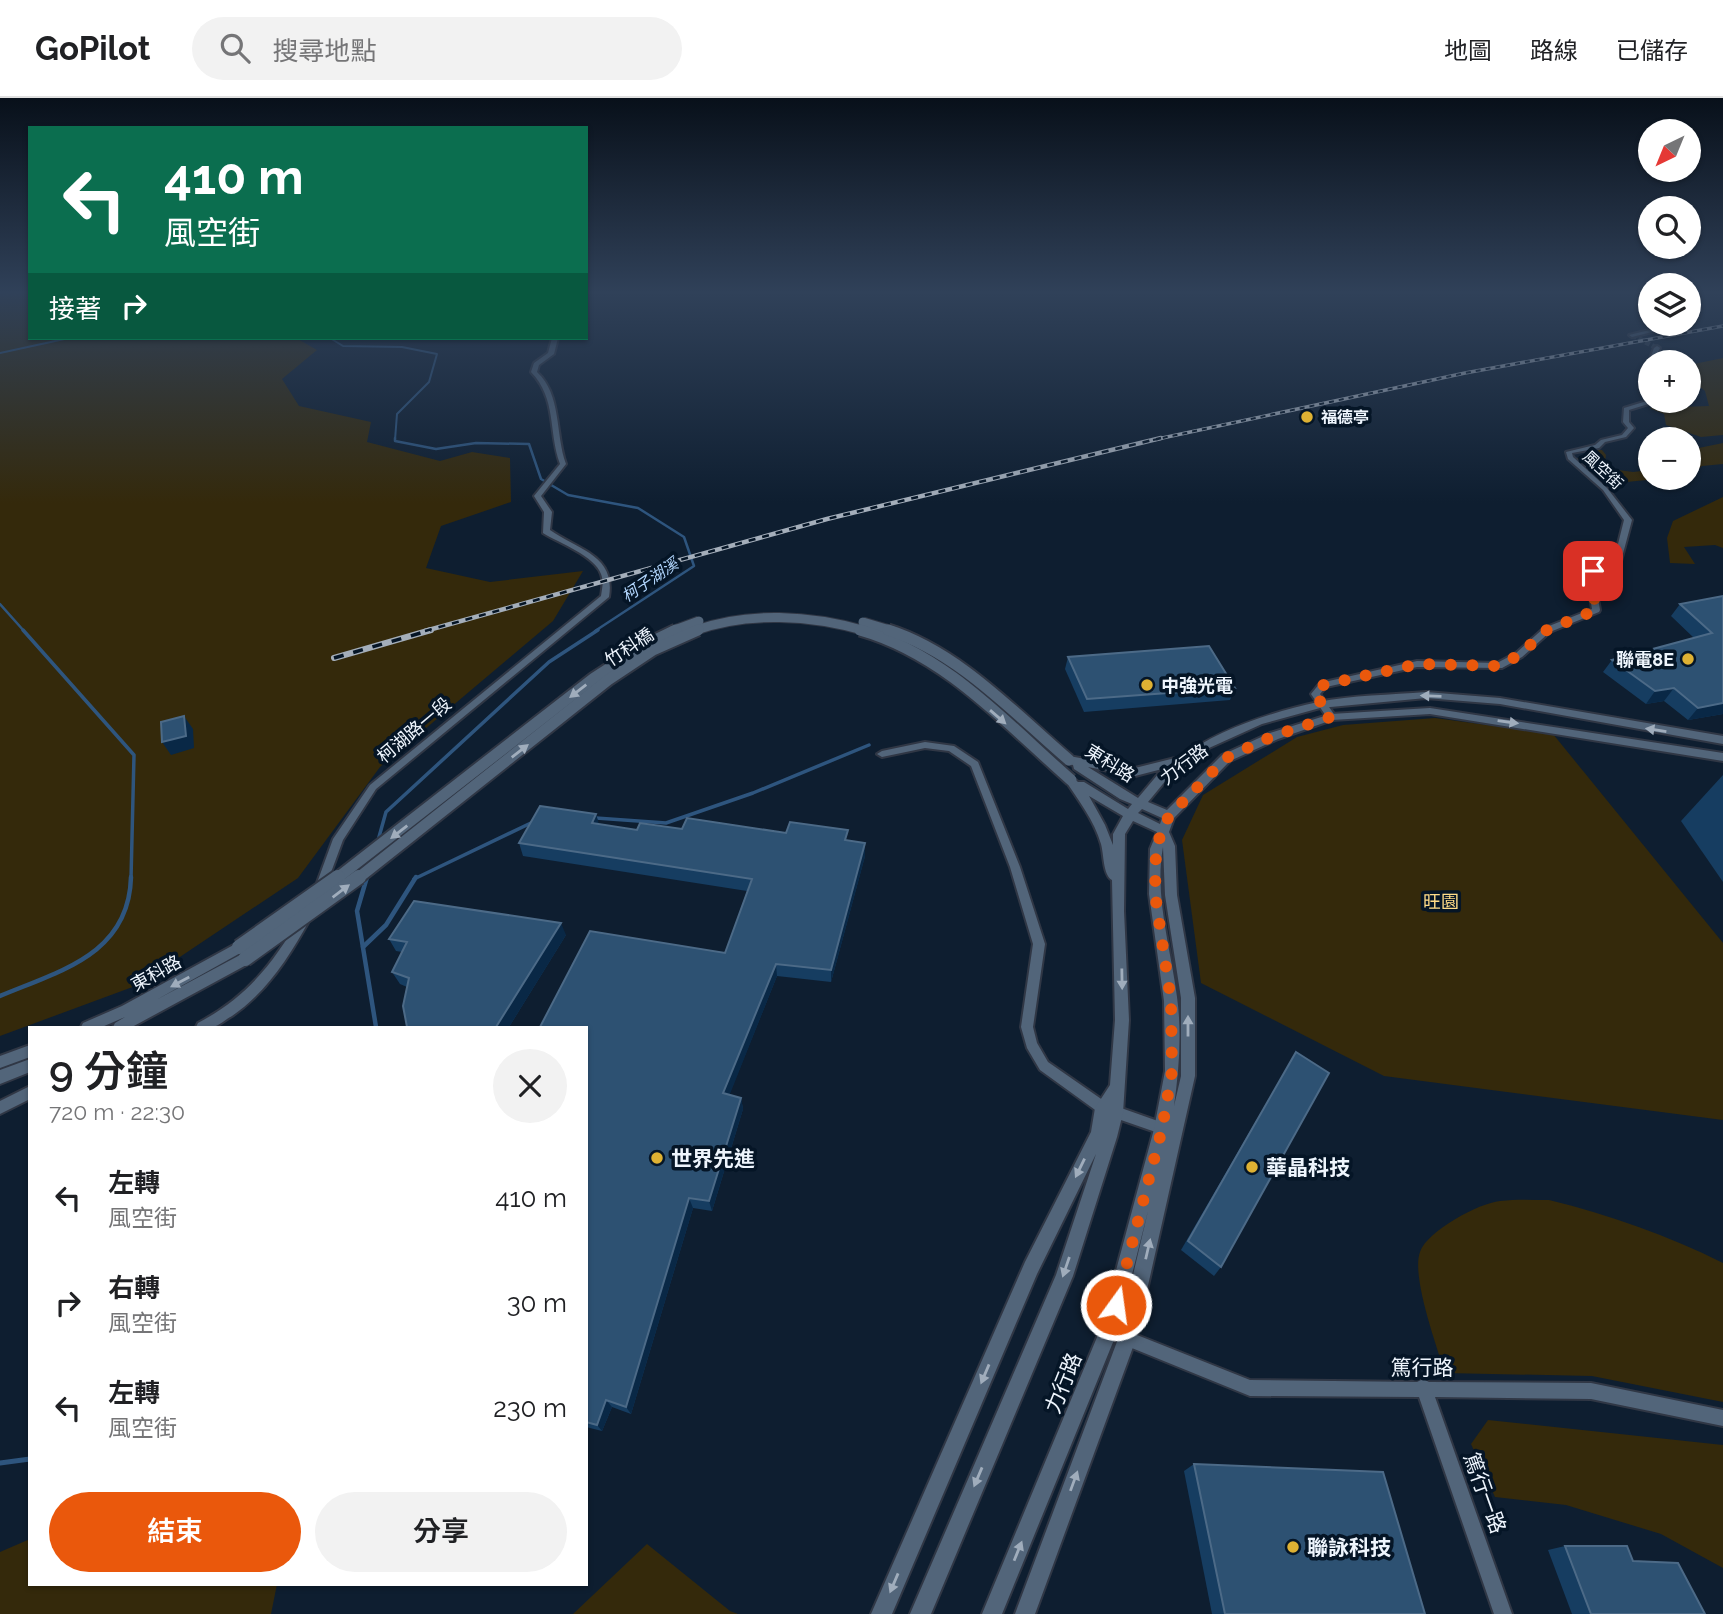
<!DOCTYPE html>
<html lang="zh-TW">
<head>
<meta charset="utf-8">
<style>
  :root { --surface:#fff; --page:#f2f2f2; --text:#202124; --muted:#757577; --line:#e0e0e0; --accent:#ea580c }
  body { margin:0; font-family:Raleway,"Noto Sans TC",sans-serif; background:var(--page); color:var(--text); height:100vh; display:flex; flex-direction:column; font-size:26px; white-space:nowrap }
  * { box-sizing:border-box; margin:0 }
  p { font-size:23px; color:var(--muted) }
  .icon { flex:none; width:38px; height:38px; fill:none; stroke:currentColor; stroke-width:2; stroke-linecap:round; stroke-linejoin:round }
  .map { position:relative; flex:1; overflow:hidden }
  .panel { position:absolute; left:28px; top:928px; width:560px; height:560px; display:flex; flex-direction:column; background:var(--surface); border-radius:0px; box-shadow:0 2px 5px #0004 }
  .panel>* { flex:none }
  .top-card { position:absolute; left:28px; top:28px; width:560px; height:214px; border-radius:0px; box-shadow:0 2px 5px #0004; background:#0b6e4f; color:#fff; overflow:hidden }
  .needle { width:46px; rotate:223deg }
  .fabs { position:absolute; left:1638px; top:21px; display:grid; gap:14px }
  .fabs a { display:grid; place-items:center; width:63px; height:63px; border-radius:50%; background:var(--surface); box-shadow:0 2px 5px #0004; font-size:35px }
  .pin { position:absolute; display:grid; place-items:center; width:60px; height:60px; color:#fff; margin:-30px; border-radius:14px; box-shadow:0 4px 10px #0006 }
  .me { position:absolute; width:77px; margin:-38px; rotate:14deg; stroke-linejoin:round; filter:drop-shadow(0 0 5px #0008) }
  .turn { display:flex; align-items:center; gap:24px; height:147px; padding:0 21px; font-size:32px }
  .turn .icon { width:91px; height:91px; stroke-width:2.5 }
  .turn b { display:block; font-size:49px; line-height:60px }
  .then { display:flex; align-items:center; height:66px; padding:0 21px; background:#0003; gap:14px; font-size:26px }
  .round { display:grid; place-items:center; flex:none; width:74px; height:74px; border-radius:37px; background:var(--page) }
  .overview { display:flex; align-items:center; justify-content:space-between; height:119px; padding:0 21px }
  h1 { font-size:42px; font-weight:600; line-height:52px }
  .cta { display:flex; gap:14px; margin-top:auto; padding:14px 21px }
  .cta a { flex:1; height:80px; border-radius:42px; background:var(--accent); color:#fff; font-size:28px; font-weight:600; line-height:80px; text-align:center }
  .cta a+a { background:var(--page); color:var(--text) }
  ul { padding:0; list-style:none }
  li { display:flex; align-items:center; gap:21px; height:105px; padding:0 21px }
  li div { flex:1 }
  li b { display:block; font-size:26px }
  li em { font-style:normal }
  header { display:flex; align-items:center; gap:42px; box-sizing:border-box; height:98px; padding:0 35px; background:var(--surface); border-bottom:2px solid var(--line) }
  header strong { font-size:33px }
  nav { display:flex; gap:38px; margin-inline-start:auto; font-size:24px }
  .search { width:490px; height:63px; background:var(--page); display:flex; align-items:center; gap:18px; box-sizing:border-box; padding:0 24px; border-radius:38px; color:var(--muted); font-size:26px }
  .map>svg:first-child { display:block }
</style>
</head>
<body>
<header>
<strong>GoPilot</strong>
<div class="search"><svg class="icon" aria-label="search" viewBox="0 0 24 24"><circle cx="10" cy="10" r="6"/><path d="M15 15l6 6"/></svg>搜尋地點</div>
<nav><a>地圖</a><a>路線</a><a>已儲存</a></nav>
</header>
<div class="map">
<svg width="1723" height="1516" viewBox="0 0 1723 1516">
  <rect width="100%" height="100%" fill="#0e1e30"/>
  <g fill="#34290b">
    <polygon points="0,193 30,193 30,240 296,240 317,252 282,281 299,308 371,324 367,344 440,363 472,354 510,360 511,404 441,428 426,470 490,484 583,473 553,523 380,669 298,780 138,887 0,938"/>
    <polygon points="1723,260 1723,337 1701,339 1666,327 1664,316 1649,310 1709,308 1705,293 1689,280 1689,267"/>
    <polygon points="1723,345 1723,366 1702,368 1689,378 1689,352"/>
    <polygon points="1591,352 1602,352 1606,357 1604,370 1633,374 1650,372 1650,380 1667,380 1606,386 1573,363"/>
    <polygon points="1723,399 1723,450 1715,447 1684,449 1695,466 1670,465 1667,440 1673,423"/>
    <polygon points="1435,620 1553,636 1723,845 1723,1022 1384,978 1201,885 1182,742 1203,697 1297,639 1343,627"/>
    <path d="M1549 1102C1610 1117 1667 1137 1723 1165V1304L1592 1278 1445 1275C1437 1249 1411 1178 1420 1154 1427 1133 1479 1105 1500 1103 1516 1101 1533 1102 1549 1102Z"/>
    <polygon points="1488,1322 1723,1347 1723,1470 1661,1436 1566,1407 1495,1399 1471,1346"/>
    <polygon points="30,1441 30,1486 277,1486 271,1516 0,1516 0,1454"/>
    <polygon points="647,1446 730,1513 738,1516 573,1516"/>
  </g>
  <g fill="none" stroke-linecap="round" stroke-linejoin="round">
    <g stroke="#2e557e" stroke-width="2">
      <polyline points="330,240 343,248 402,249 437,256 429,284 397,316 395,342"/>
      <polyline points="0,255 69,240"/>
    </g>
    <g stroke="#2e557e" stroke-width="2.5">
      <polyline points="395,340 395,343 436,351 476,345 529,346 541,381 568,397 638,410 684,439 694,468 595,533"/>
      <polyline points="0,506 24,533"/>
    </g>
    <g stroke="#2e557e" stroke-width="3.5">
      <polyline points="23,532 134,657 131,781"/>
      <polyline points="596,720 666,725 753,695 869,647"/>
      <polyline points="377,746 386,714 549,564 598,532"/>
      <polyline points="367,781 368,777"/>
      <polyline points="414,781 533,724"/>
    </g>
    <g stroke="#2e557e" stroke-width="4.5">
      <polyline points="367,779 357,813 376,929"/>
      <polyline points="363,849 386,827 416,779"/>
      <path d="M0 898C59 873 129 857 131 779"/>
    </g>
    <polyline stroke="#2e557e" stroke-width="5" points="0,1365 30,1361"/>
    <polyline stroke="#303e4f" stroke-width="5" stroke-dasharray="5 2.5" stroke-linecap="butt" points="1632,237 1657,250"/>
    <g stroke="#303745" stroke-width="4">
      <g id="minor">
        <polygon points="1642,215 1650,217 1650,221 1642,217"/>
        <polygon points="1660,226 1665,226 1668,230 1632,239 1629,237 1662,229"/>
        <path d="M552 240H558L554 256 539 267 537 274C562 297 555 336 566 366L541 398 552 414 550 432C578 452 616 457 609 499L376 691 343 742 323 796H315L314 793 333 741 370 687 601 498C602 491 604 484 601 476 595 458 559 445 543 435L544 414 534 398 560 366C548 333 557 301 531 274L534 265 548 255Z"/>
        <polygon points="1657,248 1660,250 1653,264 1648,266 1654,250"/>
        <polygon points="1650,302 1658,303 1629,312 1629,324 1634,330 1626,339 1605,344 1599,350 1572,355 1573,359 1607,390 1632,422 1621,463 1597,474 1596,488 1600,512 1599,514 1550,534 1522,559 1502,570 1417,569 1326,589 1320,596 1336,619 1334,621 1328,621 1311,596 1320,585 1417,563 1497,565 1516,555 1544,530 1592,511 1588,488 1589,473 1614,462 1624,422 1603,392 1568,361 1566,354 1595,347 1601,342 1622,337 1628,330 1623,324 1624,310"/>
        <polygon points="925,644 954,648 978,664 1020,769 1045,846 1033,929 1037,945 1048,964 1107,1005 1172,1028 1174,1032 1172,1036 1167,1038 1098,1014 1040,972 1027,950 1021,929 1033,846 1010,769 971,668 949,653 925,650 882,659 877,656 882,653"/>
        <path d="M305 816 309 817 311 820 309 823C289 859 267 894 232 918 226 921 219 928 213 929 208 930 201 929 196 929L198 925C247 899 274 865 301 817Z"/>
        <polygon points="30,988 30,1001 0,1016 0,1003"/>
        <polygon points="1127,1233 1250,1282 1417,1284 1423,1281 1429,1284 1591,1285 1723,1312 1723,1328 1591,1301 1435,1299 1512,1516 1494,1516 1419,1299 1250,1298 1122,1246 1119,1241 1122,1236"/>
      </g>
    </g>
    <g stroke="#303745" stroke-width="4">
      <g id="tertiary">
        <path d="M1426 594 1500 600 1723 638V646L1500 606 1426 600 1320 610 1262 626 1209 650 1167 681 1148 704 1167 712 1222 657 1270 635 1331 616 1430 610 1723 655V663L1430 616 1332 622 1278 641 1230 663 1174 720 1169 734 1175 748 1177 797 1195 900V978L1136 1241 1035 1516H1015L1118 1241 1148 1113 1118 1232 1002 1516H982L1100 1232 1154 1031 1165 973 1164 903 1149 796 1150 751 1157 734 1133 723 1125 736 1124 813 1129 922 1123 1015 1117 1039 1073 1178 931 1516H910L1056 1177 1096 1056 1037 1176 892 1516H871L1025 1164 1091 1034 1095 1010 1110 987 1115 922 1112 782C1103 777 1104 757 1101 746 1094 722 1079 703 1065 682L1071 678 1078 684H1084L1128 711 1132 706 1120 701 1074 671 1073 667 1065 665 1063 662 1069 658 1135 670 1175 660 1178 661C1219 631 1269 615 1318 604 1351 597 1392 597 1426 594ZM1088 669 1135 678 1166 670 1159 675 1138 700ZM1089 698 1123 718 1113 736V747L1105 727ZM1142 711 1162 720 1160 726 1138 715ZM1163 749 1165 797 1181 900V978L1174 1008C1179 972 1182 935 1177 899 1171 851 1154 798 1163 749Z"/>
        <polygon points="239,844 244,845 246,849 244,853 156,902 240,857 245,856 250,857 252,861 250,865 132,929 113,929 115,925 125,919 102,929 81,929 83,925 122,908"/>
        <polygon points="30,947 30,959 0,970 0,958"/>
        <polygon points="30,961 30,974 0,986 0,972"/>
      </g>
    </g>
    <use href="#minor" fill="#52657a" fill-rule="evenodd"/>
    <use href="#tertiary" fill="#52657a" fill-rule="evenodd"/>
    <g stroke="#a4aeba" stroke-width="3.5">
      <polyline id="rail-far2" points="1153,342 1465,275 1723,228"/>
    </g>
    <g stroke="#a4aeba" stroke-width="4.5">
      <polyline id="rail-far1" points="425,533 827,421 1161,340"/>
    </g>
    <g stroke="#a4aeba" stroke-width="6">
      <polyline id="rail" points="334,560 431,532"/>
    </g>
    <use href="#rail-far2" stroke="#051526" stroke-width="2" stroke-dasharray="5" stroke-linecap="butt"/>
    <use href="#rail-far1" stroke="#051526" stroke-width="2.5" stroke-dasharray="7" stroke-linecap="butt"/>
    <use href="#rail" stroke="#051526" stroke-width="3.5" stroke-dasharray="10" stroke-linecap="butt"/>
    <g stroke="#303745" stroke-width="11" stroke-linecap="butt">
      <g id="tertiary-bridge-far2">
        <polyline points="863,524 893,533"/>
        <polyline points="672,533 699,523"/>
        <path d="M693 533C748 513 811 517 866 533"/>
      </g>
    </g>
    <g stroke="#303745" stroke-width="15" stroke-linecap="butt">
      <g id="tertiary-bridge-far1">
        <path d="M860 532C945 556 1006 625 1071 682"/>
        <path d="M888 532C958 554 1014 615 1069 662"/>
        <polyline points="336,781 594,580 645,547 676,532"/>
        <polyline points="357,781 608,582 653,552 698,532"/>
      </g>
    </g>
    <g stroke="#303745" stroke-width="18" stroke-linecap="butt">
      <g id="tertiary-bridge">
        <polyline points="239,849 338,779"/>
        <polyline points="245,861 359,779"/>
      </g>
    </g>
    <use href="#tertiary-bridge-far2" stroke="#52657a" stroke-width="9"/>
    <use href="#tertiary-bridge-far1" stroke="#52657a" stroke-width="11"/>
    <use href="#tertiary-bridge" stroke="#52657a" stroke-width="14"/>
  </g>
  <g fill="#163d61">
    <polygon points="1723,498 1723,616 1688,622 1664,603 1646,606 1603,574 1612,562 1694,540 1671,518 1680,506"/>
    <polygon points="1068,559 1235,590 1230,602 1084,614 1065,571"/>
    <polygon points="1723,677 1723,784 1681,723"/>
    <polygon points="599,726 637,732 682,731 786,735 848,743 865,758 831,884 777,878 729,997 741,1000 743,1011 712,1113 693,1110 631,1316 612,1309 602,1333 586,1329 586,929 725,855 747,793 523,758 519,745"/>
    <polygon points="566,837 509,929 407,929 407,889 400,886 392,874 402,854 396,853 389,841"/>
    <polygon points="1296,954 1221,1169 1214,1178 1181,1152"/>
    <polygon points="1194,1366 1425,1516 1212,1516 1184,1373"/>
    <polygon points="1565,1448 1633,1463 1705,1516 1572,1516 1548,1452"/>
  </g>
  <g fill="#092846">
    <polygon points="1674,590 1664,603 1646,606 1655,593"/>
    <polygon points="1723,605 1723,616 1688,622 1698,610"/>
    <polygon points="184,618 193,631 194,650 171,657 162,644"/>
    <polygon points="596,716 600,729 592,725"/>
    <polygon points="865,745 865,758 831,884 831,872"/>
    <polygon points="561,825 566,837 509,929 496,929"/>
    <polygon points="776,866 777,878 726,1006 723,995"/>
    <polygon points="741,1000 743,1011 712,1113 709,1103"/>
    <polygon points="689,1100 693,1110 631,1316 626,1309"/>
    <polygon points="606,1302 612,1309 602,1333 597,1327"/>
  </g>
  <g fill="#2d5172" stroke="#4c6a87" stroke-width="2">
    <polygon points="1723,498 1723,605 1698,610 1674,590 1655,593 1612,562 1712,535 1680,506"/>
    <polygon points="1209,548 1235,590 1087,601 1068,559"/>
    <polygon points="184,618 186,638 162,644 161,624"/>
    <polygon points="540,708 596,716 592,725 637,732 640,725 682,731 687,720 786,735 790,724 848,732 845,742 865,745 831,872 776,866 723,995 741,1000 709,1103 689,1100 626,1309 606,1302 597,1327 586,1324 586,929 540,929 590,833 725,855 752,781 519,745"/>
    <polygon points="414,803 561,825 496,929 407,929 403,908 409,880 392,874 407,844 389,841"/>
    <polygon points="1296,954 1329,975 1221,1169 1188,1143"/>
    <polygon points="1194,1366 1383,1374 1425,1516 1225,1516"/>
    <polygon points="1565,1448 1627,1448 1633,1463 1678,1465 1705,1516 1591,1516"/>
  </g>
  <defs><path id="oneway-solid" d="M-6-.8H1V-3.2L6.5 0L1 3.2V.8H-6Z" transform="scale(1.75)"/></defs>
  <g fill="#a0adbc">
    <use href="#oneway-solid" transform="translate(578 593) rotate(142)"/>
    <use href="#oneway-solid" transform="translate(1431 598) rotate(-178)"/>
    <use href="#oneway-solid" transform="translate(998 619) rotate(41)"/>
    <use href="#oneway-solid" transform="translate(1508 624) rotate(8)"/>
    <use href="#oneway-solid" transform="translate(1656 632) rotate(-171)"/>
    <use href="#oneway-solid" transform="translate(520 653) rotate(-38)"/>
    <use href="#oneway-solid" transform="translate(399 734) rotate(142)"/>
    <use href="#oneway-solid" transform="translate(341 793) rotate(-37)"/>
    <use href="#oneway-solid" transform="translate(1122 881) rotate(89)"/>
    <use href="#oneway-solid" transform="translate(180 884) rotate(152)"/>
    <use href="#oneway-solid" transform="translate(1188 928) rotate(-90)"/>
    <use href="#oneway-solid" transform="translate(1080 1070) rotate(116)"/>
    <use href="#oneway-solid" transform="translate(1148 1151) rotate(-77)"/>
    <use href="#oneway-solid" transform="translate(1066 1169) rotate(109)"/>
    <use href="#oneway-solid" transform="translate(985 1276) rotate(113)"/>
    <use href="#oneway-solid" transform="translate(978 1379) rotate(113)"/>
    <use href="#oneway-solid" transform="translate(1074 1383) rotate(-70)"/>
    <use href="#oneway-solid" transform="translate(1018 1453) rotate(-68)"/>
    <use href="#oneway-solid" transform="translate(894 1485) rotate(113)"/>
  </g>
  <linearGradient id="sky" x2="0" y2="1"><stop stop-color="#08101a"/><stop offset="0.48" stop-color="#304159"/><stop offset="1" stop-color="#304159" stop-opacity="0"/></linearGradient>
  <rect width="1723" height="405" fill="url(#sky)"/>
  <g fill="none" stroke-linecap="round" stroke-linejoin="round">
    <path stroke="#ea580c" stroke-width="12" stroke-dasharray="0 21.6" d="M1116 1207 1162 1031 1172 973 1171 903 1155 796 1156 751 1162 732 1169 718 1226 660 1273 638 1331 619 1315 596 1323 587 1418 566 1499 568 1519 557 1547 532 1596 512C1595 498 1589 487 1593 473"/>
  </g>
  <g fill="#deb133" stroke="#051526" stroke-width="2.5">
    <circle cx="1307" cy="319" r="7"/>
    <circle cx="1688" cy="561" r="7"/>
    <circle cx="1147" cy="587" r="7"/>
    <circle cx="657" cy="1060" r="7"/>
    <circle cx="1252" cy="1069" r="7"/>
    <circle cx="1293" cy="1449" r="7"/>
  </g>
  <g text-anchor="middle" dominant-baseline="central" stroke-width="7" stroke-linejoin="round" paint-order="stroke">
    <g font-size="16" font-weight="bold" fill="#eef5fd" stroke="#051526" text-anchor="start">
      <text x="1321" y="319">福德亭</text>
    </g>
    <g font-size="16" fill="#eef5fd" stroke="#051526">
      <text transform="translate(1603 372) rotate(43)">風空街</text>
    </g>
    <g font-size="16" font-style="italic" fill="#b2d6fd" stroke="#051526">
      <text transform="translate(650 482) rotate(-34)">柯子湖溪</text>
    </g>
    <g font-size="18" fill="#eef5fd" stroke="#051526">
      <text transform="translate(629 549) rotate(-33)">竹科橋</text>
      <text transform="translate(414 632) rotate(-40)">柯湖路一段</text>
      <text transform="translate(1110 665) rotate(32)">東科路</text>
      <text transform="translate(1184 666) rotate(-37)">力行路</text>
      <text transform="translate(156 875) rotate(-29)">東科路</text>
    </g>
    <g font-size="18" font-weight="bold" fill="#eef5fd" stroke="#051526" text-anchor="end">
      <text x="1674" y="561">聯電8E</text>
      <text x="1161" y="587" text-anchor="start">中強光電</text>
    </g>
    <g font-size="18" fill="#ffdc88" stroke="#051526">
      <text x="1441" y="803">旺園</text>
    </g>
    <g font-size="21" font-weight="bold" fill="#eef5fd" stroke="#051526" text-anchor="start">
      <text x="671" y="1060">世界先進</text>
      <text x="1266" y="1069">華晶科技</text>
      <text x="1307" y="1449">聯詠科技</text>
    </g>
    <g font-size="21" fill="#eef5fd" stroke="#051526">
      <text x="1422" y="1269">篤行路</text>
      <text transform="translate(1063 1285) rotate(-68)">力行路</text>
      <text transform="translate(1485 1395) rotate(70)">篤行一路</text>
    </g>
  </g>
</svg>
<div class="fabs">
<a><svg class="needle" viewBox="-14 -14 28 28"><path d="M0-13l5 13h-10z" fill="#e53935"/><path d="M0 13l5-13h-10z" fill="#757577"/></svg></a>
<a><svg class="icon" aria-label="search" viewBox="0 0 24 24"><circle cx="10" cy="10" r="6"/><path d="M15 15l6 6"/></svg></a>
<a><svg class="icon" aria-label="layers" viewBox="0 0 24 24"><path d="M12 4l9 5-9 5-9-5zM3 14l9 5 9-5"/></svg></a>
<a>+</a>
<a>−</a>
</div>
<div class="pin" style="left:1593px;top:473px;background:#d93025"><svg class="icon" aria-label="arrive" viewBox="0 0 24 24"><path d="M6 21V4h12l-3 4 3 4H6"/></svg></div>
<svg class="me" style="left:1116px;top:1207px" viewBox="-20 -20 40 40"><circle r="17" fill="#ea580c" stroke="#fff" stroke-width="3"/><path d="M0-11L8 9 0 5-8 9z" fill="#fff"/></svg>
<div class="top-card">
<div class="turn"><svg class="icon" aria-label="left" viewBox="0 0 24 24"><path d="M17 20v-9H6M10 6l-5 5 5 5"/></svg><div><b>410 m</b>風空街</div></div>
<div class="then">接著<svg class="icon" aria-label="right" viewBox="0 0 24 24"><path d="M7 20v-9h11M14 6l5 5-5 5"/></svg></div>
</div>
<section class="panel">
<div class="overview"><div><h1>9 分鐘</h1><p>720 m · 22:30</p></div><a class="round"><svg class="icon" aria-label="close" viewBox="0 0 24 24"><path d="M6 6l12 12M18 6L6 18"/></svg></a></div>
<ul>
<li><svg class="icon" aria-label="left" viewBox="0 0 24 24"><path d="M17 20v-9H6M10 6l-5 5 5 5"/></svg><div><b>左轉</b><p>風空街</p></div><em>410 m</em></li>
<li><svg class="icon" aria-label="right" viewBox="0 0 24 24"><path d="M7 20v-9h11M14 6l5 5-5 5"/></svg><div><b>右轉</b><p>風空街</p></div><em>30 m</em></li>
<li><svg class="icon" aria-label="left" viewBox="0 0 24 24"><path d="M17 20v-9H6M10 6l-5 5 5 5"/></svg><div><b>左轉</b><p>風空街</p></div><em>230 m</em></li>
</ul>
<div class="cta"><a>結束</a><a>分享</a></div>
</section>
</div>
</body>
</html>
